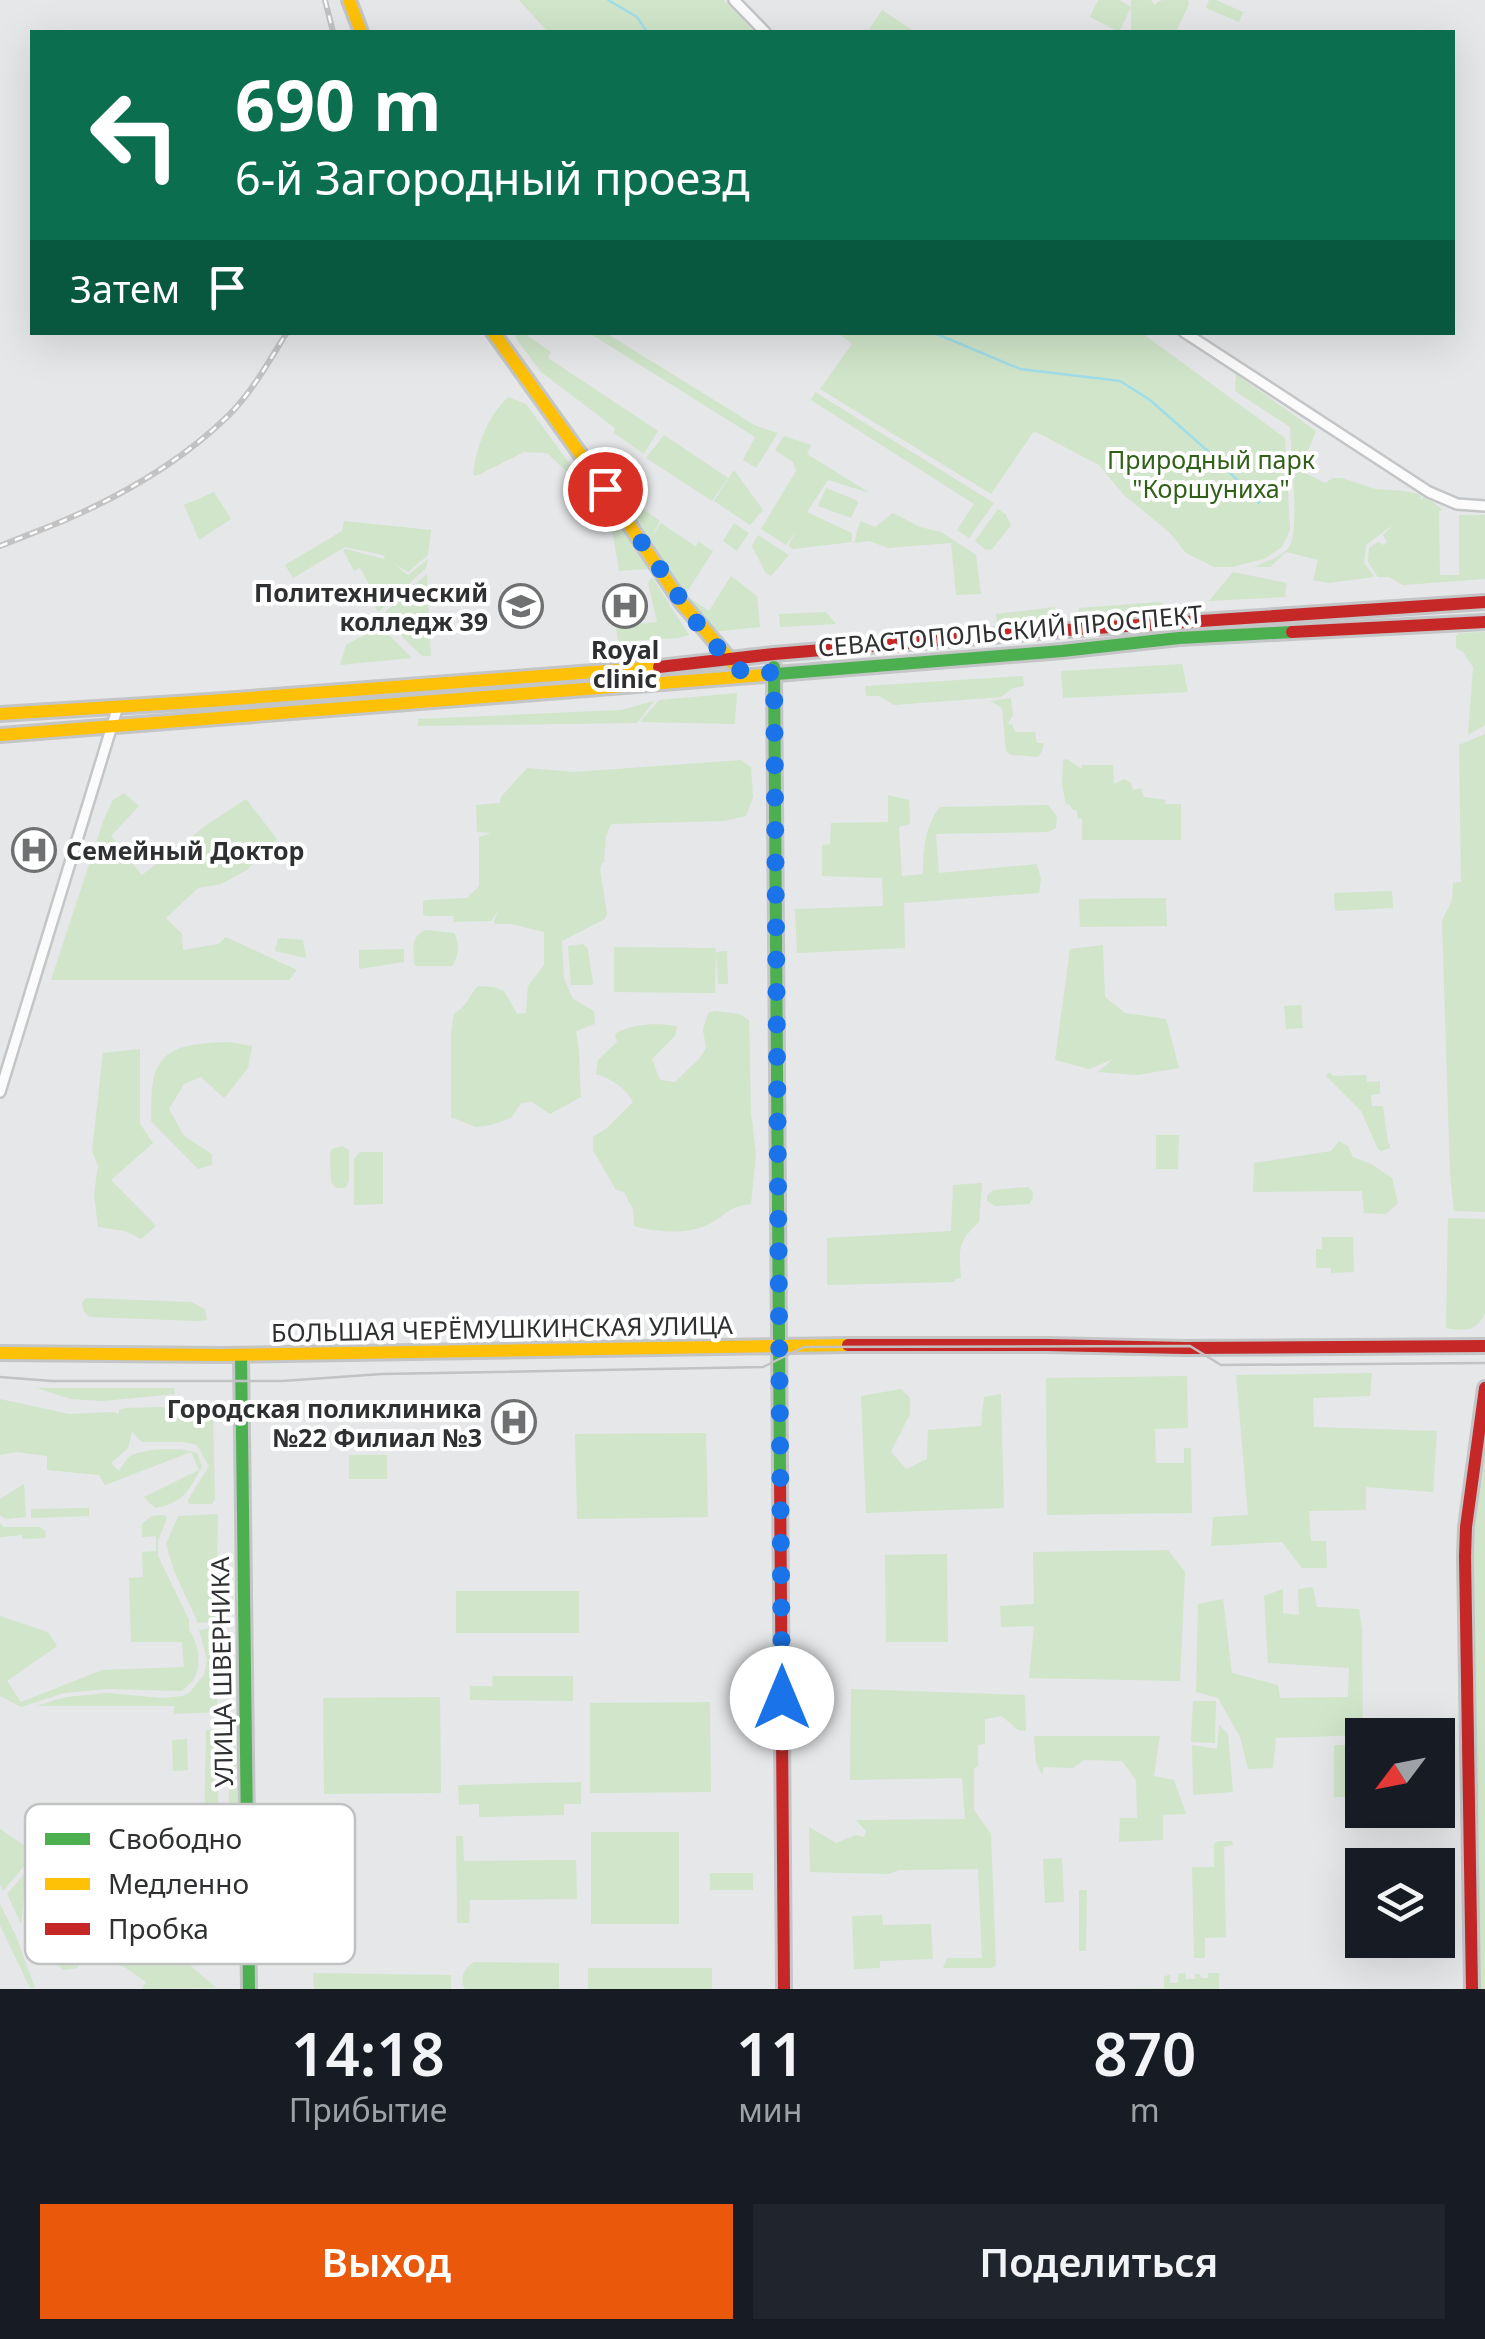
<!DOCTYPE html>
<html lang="ru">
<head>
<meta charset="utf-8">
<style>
  :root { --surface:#171b24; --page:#20242c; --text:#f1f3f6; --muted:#9ea1a6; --accent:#ea580c }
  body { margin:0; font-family:"Noto Sans",sans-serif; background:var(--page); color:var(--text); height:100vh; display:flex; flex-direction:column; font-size:38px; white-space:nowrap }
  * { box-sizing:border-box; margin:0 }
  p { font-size:32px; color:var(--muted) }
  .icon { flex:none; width:55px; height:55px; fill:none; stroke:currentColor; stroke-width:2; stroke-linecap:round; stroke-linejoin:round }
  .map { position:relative; height:1989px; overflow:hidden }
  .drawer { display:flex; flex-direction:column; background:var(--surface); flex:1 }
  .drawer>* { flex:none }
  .top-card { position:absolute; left:30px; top:30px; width:1425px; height:305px; border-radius:0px; box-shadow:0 10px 40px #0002; background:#0b6e4f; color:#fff; overflow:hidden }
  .needle { width:65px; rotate:238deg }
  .buttons { position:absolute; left:1345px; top:1718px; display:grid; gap:20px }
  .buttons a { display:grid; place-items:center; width:110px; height:110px; border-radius:0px; background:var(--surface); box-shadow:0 10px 40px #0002; font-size:50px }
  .pin { position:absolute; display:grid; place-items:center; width:85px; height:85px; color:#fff; margin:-42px; border:5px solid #fff; border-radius:50%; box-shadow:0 2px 10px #0007 }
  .me { position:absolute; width:110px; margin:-55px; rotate:0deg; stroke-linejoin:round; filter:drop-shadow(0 0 8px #0008) }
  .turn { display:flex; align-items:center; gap:35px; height:210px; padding:0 40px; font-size:45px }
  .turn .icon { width:130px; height:130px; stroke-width:2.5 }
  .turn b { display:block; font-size:70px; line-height:85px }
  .then { display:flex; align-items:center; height:95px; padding:0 40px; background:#0003; gap:20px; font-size:38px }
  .eta { display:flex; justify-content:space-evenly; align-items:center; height:170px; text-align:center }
  .eta b { font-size:60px; font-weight:600; line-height:70px }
  .cta { display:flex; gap:20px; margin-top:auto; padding:20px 40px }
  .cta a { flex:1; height:115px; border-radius:0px; background:var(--accent); color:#fff; font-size:40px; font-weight:600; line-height:115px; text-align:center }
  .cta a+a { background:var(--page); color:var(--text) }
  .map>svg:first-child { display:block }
</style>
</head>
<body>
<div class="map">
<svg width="1485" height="1989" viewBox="0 0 1485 1989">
  <rect width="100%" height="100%" fill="#e5e7e9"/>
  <g fill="#d0e5ca">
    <polygon points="519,0 724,0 755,32 548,32"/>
    <polygon points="1098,0 1119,0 1131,7 1119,32 1090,17"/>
    <polygon points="1131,0 1151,0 1154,5 1162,0 1188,0 1189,4 1176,32 1131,32"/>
    <polygon points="1209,0 1216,0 1243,12 1239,22 1206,8"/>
    <polygon points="882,10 915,32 871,32 868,31"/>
    <polygon points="522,332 551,352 548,358 658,431 644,454 614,433 615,428 541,372 515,337"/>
    <polygon points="589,333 606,333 756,426 778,433 756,468 743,460 755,437"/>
    <polygon points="838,333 1142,333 1285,438 1290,530 1282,547 1264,559 1232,567 1214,567 1186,553 1170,533 1124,495 1099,465 1034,431 991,494 820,389 852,344"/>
    <path d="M1236 374 1316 431 1305 459 1303 472 1325 483 1333 478H1342L1375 489 1403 491 1422 495 1420 500 1425 496 1443 510 1439 511 1440 575H1459V515H1485V579L1403 585 1389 577H1378L1368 562 1369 548 1378 542 1383 545 1387 542 1383 535 1394 524 1366 545 1364 563 1374 577 1328 583 1313 580 1318 560 1286 552 1270 567H1254C1265 562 1282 557 1289 547 1300 532 1291 450 1290 427L1235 391Z"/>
    <polygon points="815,392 994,503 969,538 957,530 974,504 811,400"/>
    <path d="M508 397 526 404 572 467 566 471 547 453 524 452 476 476 473 474C477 446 487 417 508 397Z"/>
    <polygon points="664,435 728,478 712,501 646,458"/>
    <polygon points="784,436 811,445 807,454 870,493 828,480 807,512 852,533 852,542 793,549 788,546 796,531 786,545 761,529 796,471 793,462 775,450"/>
    <polygon points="734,470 763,510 750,525 714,501"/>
    <polygon points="608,478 627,491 624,496 660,521 651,537 661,523 695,546 699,542 713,551 685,595 709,611 731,576 757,596 760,627 712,632 682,599 604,483"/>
    <polygon points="826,488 856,500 858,503 851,518 818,506"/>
    <polygon points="214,492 231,519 199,540 184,505"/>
    <polygon points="998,509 1006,515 1011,525 992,549 986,550 975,541"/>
    <polygon points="893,513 920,527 941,532 976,555 981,594 956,595 951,543 888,548 869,541 854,543 860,521 875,527"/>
    <polygon points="617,520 648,569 619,571 611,524"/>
    <polygon points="344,521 431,530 428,555 408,572 394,564 408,575 428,559 426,568 378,612 369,597 374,593 360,568 354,571 343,550 346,549 384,559 385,557 383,555 345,547 293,578 285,565 342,531"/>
    <polygon points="734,523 749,533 737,551 723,541"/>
    <polygon points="758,535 789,555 771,576 765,572 752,546"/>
    <polygon points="1233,572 1287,583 1285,597 1209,601"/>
    <polygon points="427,574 431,656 422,656 381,616"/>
    <polygon points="652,577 689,635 678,638 618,642 616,626 657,622 648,583"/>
    <polygon points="1160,602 1166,609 1160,614 1158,612 1110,615 1108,619 1078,618 1079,608"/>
    <polygon points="1055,607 1056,625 1002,630 997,622 996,614"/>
    <polygon points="826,612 836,624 780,627 779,614"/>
    <polygon points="375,629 385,631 412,658 340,665 346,645"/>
    <polygon points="1485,632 1485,725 1468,735 1473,667 1463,652 1456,648 1456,636 1459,633"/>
    <polygon points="1182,664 1188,692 1063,698 1061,671"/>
    <polygon points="1023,676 1024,686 1013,688 1001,697 894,705 879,696 866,696 865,686"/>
    <polygon points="737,693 735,724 640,722 659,700"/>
    <path d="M1011 698 1013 715 1007 724H1012L1015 732H1035L1037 743H1043C1044 749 1042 752 1038 757L1011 755 1006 751 1002 708 990 701Z"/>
    <polygon points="654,701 637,723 418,726 418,719 621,710"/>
    <polygon points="1485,734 1485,1212 1454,1211 1450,1174 1442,921 1452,900 1453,883 1461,882 1459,745"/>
    <polygon points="1067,759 1082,769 1082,765 1113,765 1114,784 1124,779 1131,783 1133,790 1141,788 1144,797 1166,800 1164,804 1181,804 1181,840 1082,840 1082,818 1078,819 1077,811 1072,809 1069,804 1066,805 1062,785 1063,760"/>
    <path d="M741 760 751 767 753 797 746 816 725 821 611 824 606 836 604 862 602 863 600 869 607 914 605 919 562 941 564 978 573 999 594 1011 595 1024 576 1031C581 1056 579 1073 581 1097L550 1114 532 1102 521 1103 511 1118 491 1125 476 1127 451 1117V1034L454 1014C470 1003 467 998 478 986L494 987 504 991 517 1014 526 1013 528 986 544 965V932L511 924H495L494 920 500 909 491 921 454 922 453 916H426L423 914V902L426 900 467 898 479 886V837L491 833 477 832 476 805 500 803 501 797 527 768 574 772Z"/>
    <polygon points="124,793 139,806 111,836 142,875 208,824 246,799 277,839 247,870 221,884 198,888 166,918 182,934 183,950 218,944 226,937 297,970 289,980 51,980 104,819 113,800"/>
    <path d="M888 795 909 800 910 824 899 827 902 876 923 874C923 851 925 825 940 807L1048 805 1057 816 1056 828 1048 832 936 834 939 873 1037 864 1041 879 1039 893 904 903 905 948 797 953 795 909 883 906 882 878 822 876V845L830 844 831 823 888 822Z"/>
    <polygon points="1392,891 1393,908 1335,911 1334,893"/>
    <polygon points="1166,898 1167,926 1080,927 1079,899"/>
    <path d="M426 930 454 933C460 941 459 958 452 966H415C413 953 410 935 426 930Z"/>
    <polygon points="278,938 303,940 306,958 275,951"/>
    <polygon points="583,944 588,949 593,983 591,985 571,985 568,946"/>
    <polygon points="1103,945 1105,997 1125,1013 1166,1019 1179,1068 1137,1075 1098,1072 1113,1059 1089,1069 1055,1060 1070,949"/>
    <polygon points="614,947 715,948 716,952 727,951 728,984 718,984 716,953 715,993 614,992"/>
    <polygon points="404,949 404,962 359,969 359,950"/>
    <polygon points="1301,1005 1303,1028 1286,1029 1284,1006"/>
    <path d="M715 1011 739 1014 749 1020 751 1112 756 1154 751 1204C725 1207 726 1217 707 1225 685 1235 656 1232 634 1226L633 1209 624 1192 616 1190 593 1150V1137L607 1128 633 1102C626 1088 610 1078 596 1074L598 1060 617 1042 615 1034C633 1023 657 1023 677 1026L675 1036 652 1059 660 1080 675 1082 699 1059 706 1048 703 1030 708 1013Z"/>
    <path d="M229 1042 252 1046 248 1068 224 1098 201 1077 184 1084 169 1109 184 1136 212 1154V1165L198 1169 151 1121C152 1107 150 1088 155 1074 165 1041 202 1044 229 1042Z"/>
    <polygon points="140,1049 140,1124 153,1143 111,1180 156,1226 141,1239 125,1231 98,1227 94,1194 98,1166 92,1151 103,1053"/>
    <polygon points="1329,1072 1333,1076 1366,1075 1367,1082 1380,1081 1380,1094 1371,1095 1372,1106 1383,1106 1388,1143 1390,1144 1390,1148 1381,1151 1378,1149 1361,1111 1326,1076"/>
    <polygon points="1156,1135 1179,1135 1178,1169 1156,1169"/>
    <polygon points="1339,1141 1348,1146 1353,1157 1371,1164 1392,1178 1398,1203 1386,1214 1364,1213 1362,1191 1253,1192 1254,1163 1331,1151"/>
    <polygon points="342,1146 349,1150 349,1181 345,1188 336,1188 331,1182 330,1154 332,1149"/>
    <polygon points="360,1152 383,1152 383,1204 354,1205 354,1159"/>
    <path d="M982 1183 979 1222C957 1242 959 1250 961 1278L955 1279 954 1282 827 1285V1238L951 1231 953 1185Z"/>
    <polygon points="1028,1187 1033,1192 1033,1198 1029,1204 995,1206 987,1201 987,1196 993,1190"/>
    <path d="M1448 1218 1485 1219V1313C1477 1332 1464 1331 1446 1328Z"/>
    <polygon points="1322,1237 1353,1237 1354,1272 1331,1273 1331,1268 1316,1268 1316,1249 1322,1249"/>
    <path d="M86 1298 191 1302 205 1309 207 1320 198 1321 90 1317C84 1314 83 1309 82 1303Z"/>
    <polygon points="1372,1373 1370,1396 1313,1398 1314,1427 1437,1431 1433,1492 1366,1487 1366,1510 1309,1511 1311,1541 1326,1541 1327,1568 1302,1568 1282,1542 1211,1546 1213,1517 1248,1515 1236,1375"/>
    <polygon points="1187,1376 1188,1428 1155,1429 1156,1463 1184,1463 1184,1448 1191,1448 1192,1513 1047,1515 1046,1378"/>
    <polygon points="37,1388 174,1388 175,1394 103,1401 70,1399"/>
    <polygon points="901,1389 910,1398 910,1414 891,1452 906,1469 927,1459 928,1430 981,1426 984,1397 1001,1394 1004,1508 866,1513 861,1396"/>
    <path d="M0 1399 69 1414 114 1412 119 1414V1410L125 1408 163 1407 177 1418 213 1416 215 1500 212 1504H189L188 1500 209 1466 197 1445 183 1442H142L132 1432 128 1448 111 1463 119 1471C120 1469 127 1459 129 1457 141 1448 183 1447 197 1453L202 1466C190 1489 183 1504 155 1508L144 1497 199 1470 191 1452 105 1485 99 1475 47 1470V1456L16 1452 0 1455Z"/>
    <polygon points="706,1433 708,1517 577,1519 575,1434"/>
    <polygon points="1485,1454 1485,1989 1478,1989 1474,1555 1475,1529"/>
    <rect x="349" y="1455" width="38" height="24"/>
    <polygon points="24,1484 26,1517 6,1519 0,1515 0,1499"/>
    <polygon points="89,1508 89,1516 31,1518 31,1509"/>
    <polygon points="218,1514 216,1622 198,1623 174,1571 166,1544 178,1516"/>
    <path d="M164 1515 167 1518 158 1541V1556L189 1620V1630C198 1642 202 1665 194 1679 194 1680 183 1690 182 1691L106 1689 64 1693 21 1707 0 1696V1616L48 1632 57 1646 7 1681 21 1702 102 1670 184 1667 182 1642H131L129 1578 143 1577 142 1552 156 1551V1536L142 1537V1524L152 1516Z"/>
    <polygon points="0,1523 4,1527 39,1527 45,1530 46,1538 23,1539 22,1535 0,1537"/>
    <polygon points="1168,1550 1185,1572 1180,1681 1029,1678 1034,1626 1001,1627 1000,1606 1034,1604 1033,1552"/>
    <polygon points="947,1554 948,1642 886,1642 885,1555"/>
    <polygon points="1313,1587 1317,1607 1359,1609 1362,1630 1363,1735 1276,1738 1273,1768 1248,1769 1240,1737 1218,1698 1196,1692 1198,1604 1223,1599 1232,1673 1278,1685 1280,1698 1348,1697 1349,1668 1268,1663 1264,1596 1283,1589 1283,1613 1299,1615 1298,1589"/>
    <rect x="456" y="1591" width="123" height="42"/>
    <polygon points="217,1627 217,1712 174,1714 174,1706 36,1706 66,1697 108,1693 162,1698 183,1696 190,1692 204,1675 207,1660 199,1630"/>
    <polygon points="493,1676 573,1676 573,1701 470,1700 470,1686 492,1686"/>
    <polygon points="851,1689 1025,1695 1026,1731 1018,1730 1002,1716 985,1719 985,1744 978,1745 978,1766 974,1769 974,1810 991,1834 996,1966 991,1968 943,1968 947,1958 982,1958 978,1869 900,1870 888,1874 810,1872 809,1827 836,1843 856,1835 864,1837 866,1831 856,1820 965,1819 962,1778 850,1780"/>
    <polygon points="440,1697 441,1793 324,1794 323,1698"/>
    <polygon points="1193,1701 1216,1701 1215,1743 1191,1742"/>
    <polygon points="710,1702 711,1792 590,1793 590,1703"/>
    <polygon points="229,1725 236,1732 239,1947 231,1947 228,1726"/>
    <polygon points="1219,1725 1228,1734 1233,1792 1193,1795 1192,1745 1217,1749"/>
    <polygon points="218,1729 219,1948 202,1945 206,1730"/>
    <polygon points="1034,1736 1160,1736 1154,1776 1174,1780 1186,1814 1163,1815 1163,1840 1119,1842 1120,1818 1137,1818 1136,1780 1122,1761 1084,1760 1073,1768 1044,1767 1042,1775 1036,1762"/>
    <polygon points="187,1739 188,1770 173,1771 172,1740"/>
    <rect x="1334" y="1745" width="24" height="52"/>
    <polygon points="581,1782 581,1804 564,1804 564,1815 479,1817 479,1804 459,1805 458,1785"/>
    <polygon points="0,1829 25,1846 35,1841 43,1849 25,1865 3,1891 0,1884"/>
    <rect x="591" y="1832" width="88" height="92"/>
    <polygon points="456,1836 463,1836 464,1861 576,1860 577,1899 470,1900 469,1923 457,1923"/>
    <polygon points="90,1837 105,1838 113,1853 121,1853 128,1867 114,1871 114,1884 122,1905 148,1905 166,1916 186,1941 191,1966 216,1988 142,1989 146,1982 123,1966 88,1961 78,1936 78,1968 63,1970 44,1951 49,1928 58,1934 61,1940 59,1933 48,1926 55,1880 54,1863 66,1867 75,1866"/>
    <polygon points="1218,1841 1232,1841 1233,1845 1224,1847 1226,1937 1205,1938 1205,1958 1194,1958 1192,1867 1214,1867 1214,1844"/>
    <polygon points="44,1851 49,1853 51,1877 46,1914 27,1894 24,1896 21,1924 7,1894"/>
    <polygon points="1062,1858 1064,1902 1045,1903 1043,1859"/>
    <rect x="710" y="1873" width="43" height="17"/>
    <polygon points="1079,1890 1087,1890 1086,1951 1079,1951"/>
    <polygon points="27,1896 44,1918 40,1947 24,1928"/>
    <polygon points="0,1904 16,1936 35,1988 30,1988 0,1925"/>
    <polygon points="882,1915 883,1925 931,1924 933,1959 880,1961 880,1968 854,1969 852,1916"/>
    <path d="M474 1962 559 1963V1989H465C459 1978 464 1968 474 1962Z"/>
    <rect x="588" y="1968" width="124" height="21"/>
    <polygon points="313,1973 451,1975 451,1989 314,1989"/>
    <polygon points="1185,1973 1186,1979 1195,1979 1195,1974 1200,1974 1201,1978 1208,1978 1208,1973 1219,1973 1219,1989 1097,1989 1164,1988 1164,1976 1170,1975 1170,1983 1178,1983 1178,1974"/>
  </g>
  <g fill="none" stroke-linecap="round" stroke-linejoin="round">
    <g stroke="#a1dde8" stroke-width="2.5">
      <polyline points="608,0 637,17 647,32"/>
      <polyline points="932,332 1020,369 1120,381 1150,400 1218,460 1259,503"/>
    </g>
    <g stroke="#c3c5c6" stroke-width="14">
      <g id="street">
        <polyline points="734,0 765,32"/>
        <polyline points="1184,332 1429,492 1457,504 1485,506"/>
        <polyline points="0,1092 118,706"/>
      </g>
    </g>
    <g stroke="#c3c5c6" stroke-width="18">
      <g id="fast">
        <polyline points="774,667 780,1475"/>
        <polyline points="764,675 1062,651 1179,638 1292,632"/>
        <polyline points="241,1355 249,1989"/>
      </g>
    </g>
    <g stroke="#c3c5c6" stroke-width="18">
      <g id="slow">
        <polyline points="349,0 361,32"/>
        <polyline points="493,332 606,490 681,602 733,663"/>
        <polyline points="0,714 209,701 659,667"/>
        <polyline points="0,735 764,675"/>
        <polyline points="0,1353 222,1355 848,1345"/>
      </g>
    </g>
    <g stroke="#c3c5c6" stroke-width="18">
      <g id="jam">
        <polyline points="1292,632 1485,622"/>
        <polyline points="659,667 774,654 1051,631 1485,602"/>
        <polyline points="848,1345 1047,1345 1185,1348 1485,1346"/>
        <polyline points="780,1475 784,1989"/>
        <polyline points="1472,1989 1465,1556 1466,1527 1485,1388"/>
      </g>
    </g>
    <use href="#street" stroke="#fbfbfc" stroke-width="9"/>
    <use href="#fast" stroke="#4caf50" stroke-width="12"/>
    <use href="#slow" stroke="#ffc107" stroke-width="12"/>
    <use href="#jam" stroke="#c62828" stroke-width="12"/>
    <polyline stroke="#c2c2c3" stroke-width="2.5" points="0,1377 52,1381 282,1381 382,1374 763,1367 804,1347 1190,1346 1221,1365 1485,1363"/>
    <g stroke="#c2c2c3" stroke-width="6">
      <g id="rail">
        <polyline points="325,0 333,32"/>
        <path d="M0 546C22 537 44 529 65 520 123 495 183 460 229 415 252 392 270 360 287 332"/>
      </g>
    </g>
    <use href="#rail" stroke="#fff" stroke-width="2.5" stroke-dasharray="8" stroke-linecap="butt"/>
  </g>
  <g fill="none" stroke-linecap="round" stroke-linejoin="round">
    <polyline stroke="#1a73e8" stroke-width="18" stroke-dasharray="0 32.4" points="605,489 706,636 746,676 774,672 782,1698"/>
  </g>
  <defs>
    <g id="university-ring" transform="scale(2.25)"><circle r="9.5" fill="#fff" stroke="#6e7071" stroke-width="1.5"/><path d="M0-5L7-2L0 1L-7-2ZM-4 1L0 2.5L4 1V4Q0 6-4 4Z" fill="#6e7071"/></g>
    <g id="hospital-ring" transform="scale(2.25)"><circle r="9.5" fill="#fff" stroke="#6e7071" stroke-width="1.5"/><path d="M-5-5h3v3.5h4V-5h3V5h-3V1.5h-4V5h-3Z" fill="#6e7071"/></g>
  </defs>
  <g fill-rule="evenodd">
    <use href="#university-ring" x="521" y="606"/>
    <use href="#hospital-ring" x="625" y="606"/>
    <use href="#hospital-ring" x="34" y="850"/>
    <use href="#hospital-ring" x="514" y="1422"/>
  </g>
  <g text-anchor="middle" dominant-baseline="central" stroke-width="8" stroke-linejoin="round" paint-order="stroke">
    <g font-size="25" fill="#316119" stroke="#fff">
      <text x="1211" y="459">Природный парк<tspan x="1211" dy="29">"Коршуниха"</tspan></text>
    </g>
    <g font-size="25" font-weight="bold" fill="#2e3031" stroke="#fff" text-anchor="end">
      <text x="488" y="592">Политехнический<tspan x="488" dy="29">колледж 39</tspan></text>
      <text x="625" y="649" text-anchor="middle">Royal<tspan x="625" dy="29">clinic</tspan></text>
      <text x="66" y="850" text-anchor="start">Семейный Доктор</text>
      <text x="482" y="1408">Городская поликлиника<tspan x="482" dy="29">№22 Филиал №3</tspan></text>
    </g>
    <g font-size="25" fill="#2e3031" stroke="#fff">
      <text transform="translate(1010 630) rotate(-5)">СЕВАСТОПОЛЬСКИЙ ПРОСПЕКТ</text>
      <text transform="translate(502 1328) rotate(-1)">БОЛЬШАЯ ЧЕРЁМУШКИНСКАЯ УЛИЦА</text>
      <text transform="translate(221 1672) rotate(-91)">УЛИЦА ШВЕРНИКА</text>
    </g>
  </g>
  <rect x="25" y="1804" width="330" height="160" rx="15" fill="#fff" stroke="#c0c1c1" stroke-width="2.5"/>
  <rect x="45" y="1833" width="45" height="12" fill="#4caf50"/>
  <rect x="45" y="1878" width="45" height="12" fill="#ffc107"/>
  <rect x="45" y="1923" width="45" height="12" fill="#c62828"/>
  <g font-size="28" fill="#2e3031">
    <text x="108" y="1849">Свободно</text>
    <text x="108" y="1894">Медленно</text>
    <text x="108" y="1939">Пробка</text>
  </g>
</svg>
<div class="buttons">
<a><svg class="needle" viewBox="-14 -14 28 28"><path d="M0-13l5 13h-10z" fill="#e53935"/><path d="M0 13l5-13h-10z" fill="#9ea1a6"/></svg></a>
<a><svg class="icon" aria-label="layers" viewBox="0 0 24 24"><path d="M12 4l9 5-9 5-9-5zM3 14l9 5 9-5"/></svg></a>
</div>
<div class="pin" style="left:605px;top:489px;background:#d93025"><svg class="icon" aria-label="arrive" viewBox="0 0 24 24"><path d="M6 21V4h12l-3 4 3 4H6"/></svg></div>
<svg class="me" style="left:782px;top:1698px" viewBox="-20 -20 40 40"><circle r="19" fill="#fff"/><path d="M0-13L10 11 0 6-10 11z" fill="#1a73e8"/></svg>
<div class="top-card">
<div class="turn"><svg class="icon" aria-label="left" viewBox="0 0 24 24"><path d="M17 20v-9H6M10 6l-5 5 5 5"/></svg><div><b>690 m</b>6-й Загородный проезд</div></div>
<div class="then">Затем<svg class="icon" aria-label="arrive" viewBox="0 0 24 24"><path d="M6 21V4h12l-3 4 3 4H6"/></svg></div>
</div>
</div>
<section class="drawer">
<div class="eta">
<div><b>14:18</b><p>Прибытие</p></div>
<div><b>11</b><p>мин</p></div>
<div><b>870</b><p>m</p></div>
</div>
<div class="cta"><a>Выход</a><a>Поделиться</a></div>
</section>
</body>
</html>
